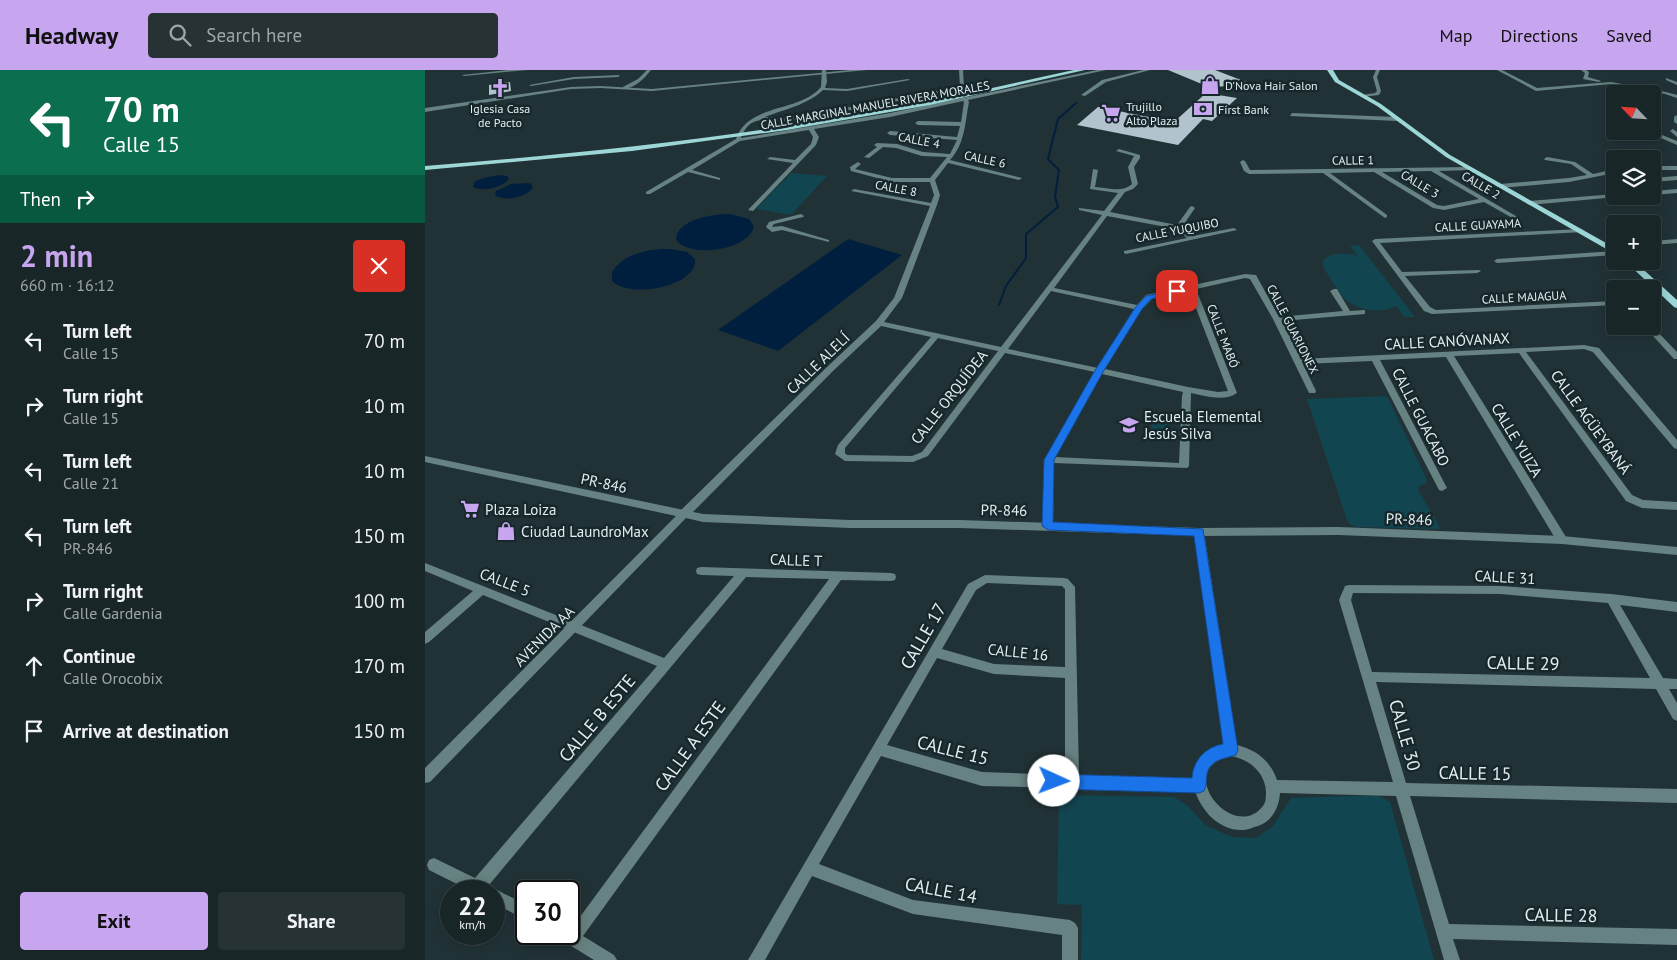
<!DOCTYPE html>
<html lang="en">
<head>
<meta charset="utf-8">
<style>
  :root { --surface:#192628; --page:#263234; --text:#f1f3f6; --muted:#9fa5a8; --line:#374345; --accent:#c8a6ef }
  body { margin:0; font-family:"PT Sans",sans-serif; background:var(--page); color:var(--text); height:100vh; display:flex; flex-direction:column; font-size:19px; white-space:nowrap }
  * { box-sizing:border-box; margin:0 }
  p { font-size:16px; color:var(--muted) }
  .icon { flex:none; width:28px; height:28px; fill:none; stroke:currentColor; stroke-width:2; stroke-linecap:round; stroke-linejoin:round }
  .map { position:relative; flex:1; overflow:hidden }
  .sheet { display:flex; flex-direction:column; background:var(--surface); width:425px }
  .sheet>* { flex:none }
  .top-card { background:#0b6e4f; color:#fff; overflow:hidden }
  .needle { width:32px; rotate:295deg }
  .buttons { position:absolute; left:1181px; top:15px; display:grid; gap:10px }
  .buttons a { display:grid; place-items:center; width:55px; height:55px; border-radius:5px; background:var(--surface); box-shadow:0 2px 12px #0003,0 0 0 1px var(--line); font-size:25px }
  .speed { position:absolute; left:15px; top:810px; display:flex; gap:10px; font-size:25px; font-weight:700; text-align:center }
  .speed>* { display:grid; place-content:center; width:65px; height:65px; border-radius:50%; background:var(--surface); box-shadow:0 2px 12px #0003,0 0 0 1px var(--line); line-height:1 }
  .speed small { font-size:12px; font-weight:400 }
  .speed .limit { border:2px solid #111; border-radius:8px; background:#fff; color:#111 }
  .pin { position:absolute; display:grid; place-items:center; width:42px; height:42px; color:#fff; margin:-21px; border-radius:10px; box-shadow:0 2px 8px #0006 }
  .me { position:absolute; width:55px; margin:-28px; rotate:92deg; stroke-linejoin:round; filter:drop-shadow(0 0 4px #0008) }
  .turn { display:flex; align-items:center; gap:18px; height:105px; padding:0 20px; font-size:22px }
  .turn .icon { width:65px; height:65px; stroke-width:2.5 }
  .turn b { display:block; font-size:35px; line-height:42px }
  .then { display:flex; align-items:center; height:48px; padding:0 20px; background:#0003; gap:10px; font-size:19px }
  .round { display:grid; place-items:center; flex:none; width:52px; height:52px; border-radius:5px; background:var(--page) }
  .headline { display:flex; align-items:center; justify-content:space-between; height:85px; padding:0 20px }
  h1 { font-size:30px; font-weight:600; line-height:38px; color:var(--accent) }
  .button { display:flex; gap:10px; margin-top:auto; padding:10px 20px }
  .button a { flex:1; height:58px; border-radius:5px; background:var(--accent); color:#111; font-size:20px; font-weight:600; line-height:58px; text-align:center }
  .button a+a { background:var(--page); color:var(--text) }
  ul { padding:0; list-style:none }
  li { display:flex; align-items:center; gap:15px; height:65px; padding:0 20px }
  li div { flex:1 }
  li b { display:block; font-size:19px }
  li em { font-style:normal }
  header { display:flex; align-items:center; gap:30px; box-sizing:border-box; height:70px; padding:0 25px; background:var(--accent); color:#111 }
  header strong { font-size:24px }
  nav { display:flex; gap:28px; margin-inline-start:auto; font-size:18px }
  .search { width:350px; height:45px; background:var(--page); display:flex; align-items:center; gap:12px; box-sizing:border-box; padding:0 18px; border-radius:5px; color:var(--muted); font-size:19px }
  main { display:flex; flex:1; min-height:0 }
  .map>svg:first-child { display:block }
</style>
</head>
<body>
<header>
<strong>Headway</strong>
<div class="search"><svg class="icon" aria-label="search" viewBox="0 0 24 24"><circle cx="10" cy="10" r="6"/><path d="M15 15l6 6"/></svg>Search here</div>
<nav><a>Map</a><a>Directions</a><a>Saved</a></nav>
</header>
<main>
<section class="sheet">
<div class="top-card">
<div class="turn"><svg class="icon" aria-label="left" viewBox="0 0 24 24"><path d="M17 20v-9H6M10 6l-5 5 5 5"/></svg><div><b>70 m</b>Calle 15</div></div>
<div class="then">Then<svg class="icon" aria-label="right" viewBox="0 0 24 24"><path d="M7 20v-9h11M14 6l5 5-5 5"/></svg></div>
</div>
<div class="headline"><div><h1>2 min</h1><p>660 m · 16:12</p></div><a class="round" style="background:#d93025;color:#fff"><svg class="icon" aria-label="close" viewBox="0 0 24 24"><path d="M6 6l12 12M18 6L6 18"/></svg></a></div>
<ul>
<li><svg class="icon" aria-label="left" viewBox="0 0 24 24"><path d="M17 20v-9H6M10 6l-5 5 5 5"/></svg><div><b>Turn left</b><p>Calle 15</p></div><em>70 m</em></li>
<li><svg class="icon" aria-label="right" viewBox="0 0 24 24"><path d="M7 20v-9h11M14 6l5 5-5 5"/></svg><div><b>Turn right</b><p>Calle 15</p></div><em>10 m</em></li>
<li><svg class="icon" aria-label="left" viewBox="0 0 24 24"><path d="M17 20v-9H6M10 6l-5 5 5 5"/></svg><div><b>Turn left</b><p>Calle 21</p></div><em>10 m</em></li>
<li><svg class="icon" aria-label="left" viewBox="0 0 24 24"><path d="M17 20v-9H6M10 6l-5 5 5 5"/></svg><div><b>Turn left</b><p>PR-846</p></div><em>150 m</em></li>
<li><svg class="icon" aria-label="right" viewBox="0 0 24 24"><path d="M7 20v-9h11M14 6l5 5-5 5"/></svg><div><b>Turn right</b><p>Calle Gardenia</p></div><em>100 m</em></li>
<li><svg class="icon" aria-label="ahead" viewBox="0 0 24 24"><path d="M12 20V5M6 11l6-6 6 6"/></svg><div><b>Continue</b><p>Calle Orocobix</p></div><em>170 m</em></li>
<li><svg class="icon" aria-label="arrive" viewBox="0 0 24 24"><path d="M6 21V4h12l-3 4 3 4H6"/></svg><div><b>Arrive at destination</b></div><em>150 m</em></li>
</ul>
<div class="button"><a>Exit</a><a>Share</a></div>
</section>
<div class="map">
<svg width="1252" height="890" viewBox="0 0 1252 890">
  <rect width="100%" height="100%" fill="#213236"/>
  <g fill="#114550">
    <polygon points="366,103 402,106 366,145 331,139"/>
    <path d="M934 175 990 247H979L971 236C956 244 934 241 921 230 912 221 905 207 898 197V191C907 181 921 183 933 186L925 176Z"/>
    <polygon points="962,326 1002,410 1000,414 994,416 993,420 1016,459 931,457 925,454 922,450 882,329"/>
    <polygon points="727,347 745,349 744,370 725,368"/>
    <polygon points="634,725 749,727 762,735 780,755 807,767 831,768 848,756 866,728 953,725 965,732 1009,890 656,890 657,835 632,834"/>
  </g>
  <g fill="#001f3e">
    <path d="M74 105 82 106 84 109C76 118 60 122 48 117L49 112 58 108Z"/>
    <path d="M103 113 106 114 108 118C99 128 82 131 70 126L71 121 86 114Z"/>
    <path d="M305 144 324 149 329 156C325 180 265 189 251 170 251 149 289 144 305 144Z"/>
    <polygon points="423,169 477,185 353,281 293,260"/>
    <path d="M246 179 262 182 270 189C273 217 203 229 187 211V202C199 183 226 178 246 179Z"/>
  </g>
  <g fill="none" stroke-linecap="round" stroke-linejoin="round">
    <polyline stroke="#001f3e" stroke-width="2" points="574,235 581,216 601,188 601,164 633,137 630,127 634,100 623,89 633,49 651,33"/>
  </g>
  <g fill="#b2c3cd">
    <polygon points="743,0 790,0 829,15 784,17"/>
    <polygon points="85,12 86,21 64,25 64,15"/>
    <polygon points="781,23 812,28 787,51 778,49 753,75 652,55 673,37 749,52"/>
  </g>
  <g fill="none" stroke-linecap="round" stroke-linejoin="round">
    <g fill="#678282" fill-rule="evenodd">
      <polygon points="83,0 102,0 39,6 37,5"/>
      <path d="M222 0H226C219 9 210 18 198 19V17L213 9Z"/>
      <path d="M397 0H401L402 12 400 18 422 19 483 9 485 10 422 21 398 20C382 35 360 39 340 47L359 48 381 45 535 17 534 0H538L539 18 381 49C373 50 364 52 356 51 338 50 324 46 316 68L465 43 672 0H681L543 30 544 32C540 53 540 74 525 90L597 108 594 110 523 93 510 110 515 125 512 135 477 228 459 252 576 277 677 145 654 140V138L679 141 693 123 665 119 668 99 673 100 670 117C683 118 697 123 707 114L703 97 709 86 691 81 694 79 715 85V88L709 97 713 114 708 119 700 122 685 142 752 155 765 137 767 136 770 138 757 157 768 166 809 158 812 160 701 184 699 183V181L762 168 752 159 682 146 629 218 712 235 721 225 820 204 831 205 854 247 918 241 905 221 909 219H912L925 241 940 240V244L857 251 876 289 1159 275 1174 278 1252 370V379L1249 378 1168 282 1159 279 1101 282 1207 425 1218 430 1252 432V440L1217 438 1201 431 1094 283 1029 286 1141 467 1142 470 1141 473H1133L1021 287 955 290 1022 418 1017 421 1014 420 947 291 878 294 891 321 890 323H884L848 249 825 209 820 208 771 219 812 323C800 332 780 326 766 323L764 396 762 398 629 393 628 456 627 459H619L618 456 619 390 670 302 580 283 503 386 488 392 420 391 410 384 413 375 506 267 456 256 408 301 262 448H254L253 445 254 442 402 297 451 251 469 228 505 136 426 121 429 119 506 133 509 125 505 112H467L426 101 425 97 433 92 436 94 430 99 467 108H505L522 87 497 86 471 78 458 77 444 88 439 87 452 77 449 75 452 73 472 74 498 82 525 84 532 70 465 65 462 63 465 61 532 67 535 56 493 55 490 53 493 51 536 52 539 32 538 31 465 47 389 59 394 67 391 75 328 141 323 140 368 93 342 89 345 87 370 90 386 74 388 67 384 60 315 71 267 100 295 108V110L263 102 225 124H221V122L311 69C323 33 374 43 396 17ZM764 220 803 321 793 322 763 317 680 299 717 239 727 229ZM626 221 709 239 673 298 583 279ZM513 268 573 281 497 382 487 386 422 385 420 383V378ZM677 304 758 322 757 326 754 393 630 387Z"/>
      <polygon points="718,0 725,0 681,12 660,26 656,25 677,10"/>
      <polygon points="1072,0 1077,0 1112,18 1186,12 1241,22 1252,25 1252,28 1240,24 1186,14 1111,21"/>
      <polygon points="1156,0 1161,0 1164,2 1163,7 1176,11 1174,12 1158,9 1160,3"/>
      <polygon points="195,5 193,7 149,9 106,16 104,15 149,7"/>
      <polygon points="1241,8 1252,12 1252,15 1241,10"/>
      <polygon points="867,43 972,47 975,49 972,51 865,46"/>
      <polygon points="1252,45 1252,54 1249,52 1249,47"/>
      <polygon points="1248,59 1252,62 1252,67 1245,61"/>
      <polygon points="1220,61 1227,61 1252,71 1252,75"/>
      <polygon points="1122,87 1150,92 1168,104 1190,99 1190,103 1144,112 1075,118 1072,116 1075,114 1144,108 1162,105 1146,94 1120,90 1119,89"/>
      <path d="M818 90 820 91 825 100 1044 97 1047 99 1046 100 1014 101 1096 149 1091 150 1059 132 1019 140 1008 138 949 102 905 103 962 145V147L960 148 898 103 824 104 819 101 815 92ZM1006 101 1054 129 1019 136 1012 135 957 102Z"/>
      <rect x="1228" y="96" width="24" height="4"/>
      <polygon points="1252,106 1252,110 1228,112 1228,108"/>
      <polygon points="1252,119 1252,123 1228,125 1228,121"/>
      <polygon points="1190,124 1192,127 1104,135 1101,133 1104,131"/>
      <polygon points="376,144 379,146 378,147 349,154 347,157 357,156 404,170 404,172 357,160 347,162 341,157 344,152"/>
      <polygon points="1156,159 1158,160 1158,162 955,173 977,202 1054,200 1056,201 1052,203 980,206 1005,237 1011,240 1190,231 1190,235 1007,244 999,241 947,171 950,169"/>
      <polygon points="1252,169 1252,173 1228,175 1228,171"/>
      <polygon points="1190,181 1190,185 1072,193 1069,191 1072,189"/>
      <polygon points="1219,256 1227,256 1252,282 1252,289 1249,289"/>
      <path d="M774 458 778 459 779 462 812 675C831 680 845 690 852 710L968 712 914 530 920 516 924 515 1075 516 1186 524 1252 532V542L1195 535 1238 608 1252 609V619H1244L1252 633V651L1248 649 1231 619 951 612 981 713 1252 719V733L985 726 1024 854 1252 859V875L1028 869 1035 890H1019L971 726 855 723C854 738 847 751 833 756 828 757 823 760 818 760 795 761 777 742 770 721L557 716 456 686 394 794 488 830 645 850 650 853 653 858V890H637V865L488 844 387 806 340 890H323L543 514 560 505 639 508 643 509 650 517 654 705 769 708C771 688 782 683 799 676L769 462 770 459ZM562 513 637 516 640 519V597L569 594 517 579 551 520ZM928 523 1075 524 1183 533 1225 608 947 602 926 530ZM512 588 569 604 640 608V705L557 702 462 675ZM806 686C824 689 840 702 841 722 841 727 841 732 838 736 812 770 759 713 791 692 795 689 802 688 806 686Z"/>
      <path d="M0 493 239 588 309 506 276 505 272 504 271 501 272 498 276 497 466 503 470 504 471 507 470 510 466 511 416 510 158 866 189 885 192 890H169L135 869 133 864H144V858L146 859 404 509 321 507 64 815C70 820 91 829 101 835V850L69 833V821H46L4 800 2 795 4 790 9 788 50 808 232 596 58 525 4 572 0 574V562L48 521 0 501Z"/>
    </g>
    <g fill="#678282" fill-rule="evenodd">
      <polygon points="425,0 442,0 227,21 175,18 146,19 0,42 0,38 146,17 175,16 227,19"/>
      <polygon points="951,0 955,0 952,7 956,21 954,25 937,27 937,25 950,23 952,21 948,7"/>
      <polygon points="0,386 278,444 425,450 535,450 774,458 914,457 1137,466 1252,477 1252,485 1137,474 914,465 774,466 535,458 425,458 278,452 261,448 5,712 0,713 0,698 251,446 0,392"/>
    </g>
    <g fill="#9cd6d6" fill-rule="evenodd">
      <path d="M649 0H660L505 35 362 60 207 81 0 100V96C138 85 276 71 412 48 492 35 571 17 649 0Z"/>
      <polygon points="902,0 908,0 914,10 956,34 1025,85 1190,178 1190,184 1021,87 952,36 910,12"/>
      <polygon points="1200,191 1209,191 1252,230 1252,238 1249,237"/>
    </g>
  </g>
  <path fill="#1a73e8" stroke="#114b97" d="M752 219 757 221 755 223 726 229 717 239 678 302 629 390 628 452 778 459 813 680 811 685C799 689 785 689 782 704 781 710 782 715 779 721L774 723 629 719 624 717 621 711 624 706 629 704 767 708C768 690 781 677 798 674L769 466 623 460 617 456 619 390 669 302 710 238 721 226Z"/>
  <defs>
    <g id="shop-bare" transform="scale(1.5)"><path d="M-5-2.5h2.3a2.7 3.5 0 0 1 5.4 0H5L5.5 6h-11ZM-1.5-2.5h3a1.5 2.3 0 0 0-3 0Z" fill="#c8a6ef" stroke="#17282c" stroke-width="2.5" paint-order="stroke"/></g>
    <g id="church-bare" transform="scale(1.5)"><path d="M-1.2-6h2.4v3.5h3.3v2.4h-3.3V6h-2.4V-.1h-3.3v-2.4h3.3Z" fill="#c8a6ef" stroke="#17282c" stroke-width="2.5" paint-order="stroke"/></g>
    <g id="bank-bare" transform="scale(1.5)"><path d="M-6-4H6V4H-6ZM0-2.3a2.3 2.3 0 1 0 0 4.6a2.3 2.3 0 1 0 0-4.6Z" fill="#c8a6ef" stroke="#17282c" stroke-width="2.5" paint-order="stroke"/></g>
    <g id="supermarket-bare" transform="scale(1.5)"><path d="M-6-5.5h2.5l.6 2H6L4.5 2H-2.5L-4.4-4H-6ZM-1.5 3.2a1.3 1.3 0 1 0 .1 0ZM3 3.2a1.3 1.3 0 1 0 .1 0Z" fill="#c8a6ef" stroke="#17282c" stroke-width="2.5" paint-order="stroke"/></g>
    <g id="school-bare" transform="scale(1.5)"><path d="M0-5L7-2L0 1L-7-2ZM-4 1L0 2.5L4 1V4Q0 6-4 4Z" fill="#c8a6ef" stroke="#17282c" stroke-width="2.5" paint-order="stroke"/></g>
  </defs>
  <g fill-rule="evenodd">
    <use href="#shop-bare" x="785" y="15"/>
    <use href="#church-bare" x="75" y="18"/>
    <use href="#bank-bare" x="778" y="39"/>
    <use href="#supermarket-bare" x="686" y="43"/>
    <use href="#school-bare" x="704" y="355"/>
    <use href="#supermarket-bare" x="45" y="439"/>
    <use href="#shop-bare" x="81" y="461"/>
  </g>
  <g text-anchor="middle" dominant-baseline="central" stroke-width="5" stroke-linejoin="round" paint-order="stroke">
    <g font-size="12" fill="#e3edf0" stroke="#17282c" text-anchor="start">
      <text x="800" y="15">D'Nova Hair Salon</text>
      <text x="701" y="36">Trujillo<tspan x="701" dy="14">Alto Plaza</tspan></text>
      <text x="75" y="38" text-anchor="middle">Iglesia Casa<tspan x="75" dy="14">de Pacto</tspan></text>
      <text x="793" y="39">First Bank</text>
    </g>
    <g font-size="12" fill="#e3edf0" stroke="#17282c">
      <text transform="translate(450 35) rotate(-10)">CALLE MARGINAL MANUEL RIVERA MORALES</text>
      <text transform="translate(494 70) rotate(11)">CALLE 4</text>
      <text transform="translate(560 89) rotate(12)">CALLE 6</text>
      <text transform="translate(928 90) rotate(-1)">CALLE 1</text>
      <text transform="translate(995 114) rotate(31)">CALLE 3</text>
      <text transform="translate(1056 115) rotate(30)">CALLE 2</text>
      <text transform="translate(471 118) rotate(11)">CALLE 8</text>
      <text transform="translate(1053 155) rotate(-3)">CALLE GUAYAMA</text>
      <text transform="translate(752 160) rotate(-11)">CALLE YUQUIBO</text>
      <text transform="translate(1099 227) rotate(-3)">CALLE MAJAGUA</text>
      <text transform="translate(868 259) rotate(63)">CALLE GUARIONEX</text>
      <text transform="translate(798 266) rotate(69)">CALLE MABÓ</text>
    </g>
    <g font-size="15" fill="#e3edf0" stroke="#17282c">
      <text transform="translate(1022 271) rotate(-3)">CALLE CANÓVANAX</text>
      <text transform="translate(393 293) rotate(-44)">CALLE ALELÍ</text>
      <text transform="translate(524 327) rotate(-52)">CALLE ORQUÍDEA</text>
      <text transform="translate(996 347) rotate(63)">CALLE GUACABO</text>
      <text transform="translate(1166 352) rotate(54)">CALLE AGÜEYBANÁ</text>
      <text transform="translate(1092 370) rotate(59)">CALLE YUIZA</text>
      <text transform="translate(179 413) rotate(12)">PR-846</text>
      <text transform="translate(579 440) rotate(1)">PR-846</text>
      <text transform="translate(984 449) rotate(2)">PR-846</text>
      <text transform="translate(371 490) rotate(2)">CALLE T</text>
      <text transform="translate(1080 507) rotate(3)">CALLE 31</text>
      <text transform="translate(80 512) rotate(21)">CALLE 5</text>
      <text transform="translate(119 566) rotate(-45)">AVENIDA AA</text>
      <text transform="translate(593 582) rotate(6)">CALLE 16</text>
    </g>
    <g font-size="15" fill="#e3edf0" stroke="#17282c" text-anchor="start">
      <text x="719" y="346">Escuela Elemental<tspan x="719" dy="17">Jesús Silva</tspan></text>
      <text x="60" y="439">Plaza Loiza</text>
      <text x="96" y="461">Ciudad LaundroMax</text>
    </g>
    <g font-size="18" fill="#e3edf0" stroke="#17282c">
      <text transform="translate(498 566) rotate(-60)">CALLE 17</text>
      <text transform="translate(1098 593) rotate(1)">CALLE 29</text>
      <text transform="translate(172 648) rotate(-50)">CALLE B ESTE</text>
      <text transform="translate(980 665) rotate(74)">CALLE 30</text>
      <text transform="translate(265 676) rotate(-54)">CALLE A ESTE</text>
      <text transform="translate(528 680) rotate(14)">CALLE 15</text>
      <text transform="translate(1050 703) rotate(1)">CALLE 15</text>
      <text transform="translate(516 820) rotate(11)">CALLE 14</text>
      <text transform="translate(1136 845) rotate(1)">CALLE 28</text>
    </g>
  </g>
</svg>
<div class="buttons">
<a><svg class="needle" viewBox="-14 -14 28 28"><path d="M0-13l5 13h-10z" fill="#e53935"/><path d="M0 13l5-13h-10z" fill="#9fa5a8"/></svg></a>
<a><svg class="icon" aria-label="layers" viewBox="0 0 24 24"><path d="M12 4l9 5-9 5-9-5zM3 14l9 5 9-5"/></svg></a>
<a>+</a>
<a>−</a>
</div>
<div class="speed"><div>22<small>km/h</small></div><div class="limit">30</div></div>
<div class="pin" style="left:752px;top:221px;background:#d93025"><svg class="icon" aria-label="arrive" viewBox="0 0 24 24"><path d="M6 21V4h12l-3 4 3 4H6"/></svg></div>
<svg class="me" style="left:629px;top:711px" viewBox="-20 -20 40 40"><circle r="19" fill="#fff"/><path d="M0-13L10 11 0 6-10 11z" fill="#1a73e8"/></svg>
</div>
</main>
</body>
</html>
